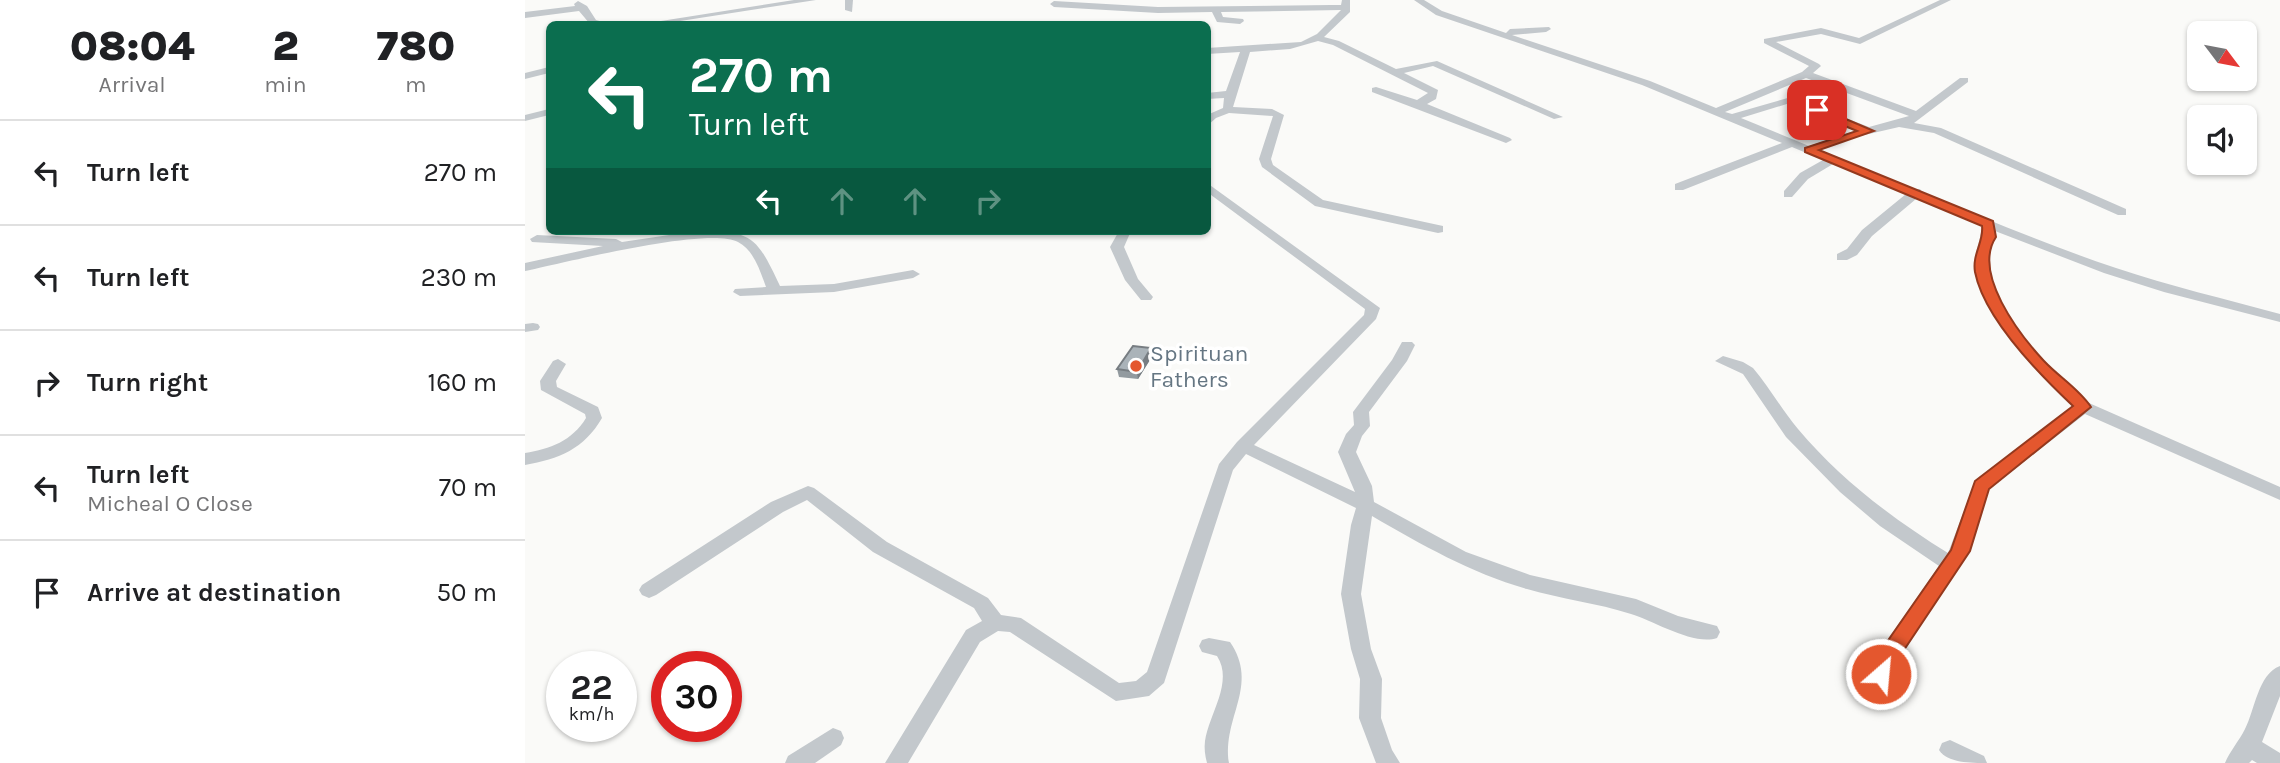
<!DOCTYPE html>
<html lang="en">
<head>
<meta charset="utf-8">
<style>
  :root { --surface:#fff; --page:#f6f6f6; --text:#202124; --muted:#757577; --line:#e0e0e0 }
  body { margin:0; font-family:Karla,sans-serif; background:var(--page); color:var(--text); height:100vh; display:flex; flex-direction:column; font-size:26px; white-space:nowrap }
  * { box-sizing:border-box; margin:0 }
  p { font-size:23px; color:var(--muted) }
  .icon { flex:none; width:38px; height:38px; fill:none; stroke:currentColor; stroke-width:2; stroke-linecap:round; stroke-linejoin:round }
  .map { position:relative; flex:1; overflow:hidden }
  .details { display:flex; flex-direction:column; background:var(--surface); width:525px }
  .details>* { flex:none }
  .banner { position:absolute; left:21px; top:21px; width:665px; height:214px; border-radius:10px; box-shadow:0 2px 5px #0004; background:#0b6e4f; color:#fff; overflow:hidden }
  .needle { width:46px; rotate:122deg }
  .controls { position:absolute; left:1662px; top:21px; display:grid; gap:14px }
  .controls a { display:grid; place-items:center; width:70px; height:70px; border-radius:10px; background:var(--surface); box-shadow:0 2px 5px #0004; font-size:35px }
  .speed { position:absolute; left:21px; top:651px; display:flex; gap:14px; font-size:35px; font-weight:700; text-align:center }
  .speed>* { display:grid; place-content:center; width:91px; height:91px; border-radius:50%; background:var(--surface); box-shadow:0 2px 5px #0004; line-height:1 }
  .speed small { font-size:18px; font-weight:400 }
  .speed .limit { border:10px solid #d22; background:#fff; color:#111 }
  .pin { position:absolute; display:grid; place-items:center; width:60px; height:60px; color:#fff; margin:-30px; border-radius:14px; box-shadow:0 4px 10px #0006 }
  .me { position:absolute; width:77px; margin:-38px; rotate:27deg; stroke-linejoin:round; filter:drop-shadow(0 0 5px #0008) }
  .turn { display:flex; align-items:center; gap:24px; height:147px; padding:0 28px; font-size:32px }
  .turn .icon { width:91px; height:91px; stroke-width:2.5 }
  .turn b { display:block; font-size:49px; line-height:60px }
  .lanes { display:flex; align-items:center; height:66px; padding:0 28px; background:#0003; justify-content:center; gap:35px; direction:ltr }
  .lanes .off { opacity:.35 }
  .eta { display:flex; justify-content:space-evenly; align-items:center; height:119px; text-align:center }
  .eta b { font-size:42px; font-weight:800; line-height:49px }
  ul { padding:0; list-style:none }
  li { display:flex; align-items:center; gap:21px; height:105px; padding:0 28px; border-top:2px solid var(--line) }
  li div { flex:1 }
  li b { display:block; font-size:26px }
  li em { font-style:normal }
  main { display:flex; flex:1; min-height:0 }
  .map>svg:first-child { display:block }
</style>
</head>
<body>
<main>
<section class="details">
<div class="eta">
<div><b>08:04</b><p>Arrival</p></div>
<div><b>2</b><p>min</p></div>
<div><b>780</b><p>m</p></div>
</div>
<ul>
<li><svg class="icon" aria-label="left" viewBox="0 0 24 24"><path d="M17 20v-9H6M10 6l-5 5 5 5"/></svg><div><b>Turn left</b></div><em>270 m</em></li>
<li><svg class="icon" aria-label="left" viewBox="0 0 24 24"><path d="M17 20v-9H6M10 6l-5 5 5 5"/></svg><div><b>Turn left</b></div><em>230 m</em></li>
<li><svg class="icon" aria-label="right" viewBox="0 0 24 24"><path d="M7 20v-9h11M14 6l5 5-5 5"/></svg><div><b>Turn right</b></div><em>160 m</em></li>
<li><svg class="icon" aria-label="left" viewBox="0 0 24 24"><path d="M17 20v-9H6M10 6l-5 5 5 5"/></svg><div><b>Turn left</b><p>Micheal O Close</p></div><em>70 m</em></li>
<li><svg class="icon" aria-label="arrive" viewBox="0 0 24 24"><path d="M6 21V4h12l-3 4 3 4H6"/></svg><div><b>Arrive at destination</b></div><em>50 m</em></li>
</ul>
</section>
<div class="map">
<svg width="1755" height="763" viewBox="0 0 1755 763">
  <rect width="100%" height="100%" fill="#fafaf8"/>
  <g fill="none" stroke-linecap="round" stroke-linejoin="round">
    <g fill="#c3c8cc" fill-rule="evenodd">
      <polygon points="269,0 291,0 136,24 117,24"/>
      <polygon points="320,0 328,0 327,12 320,10"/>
      <polygon points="817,0 825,0 825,12 799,37 814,41 871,69 912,61 1038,117 1029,119 908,66 879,73 913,90 911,99 902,104 985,138 987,140 981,143 847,92 847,88 851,87 892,100 903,93 808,45 793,41 765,49 725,52 708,107 747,109 759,115 746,159 748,165 798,200 918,226 918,232 913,233 790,206 737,167 734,159 748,116 704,113 691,118 682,126 682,115 698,108 699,98 682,99 682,93 701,91 715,52 682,54 682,48 776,42 792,34 816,10 696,12 698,17 718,19 719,21 715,24 692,22 687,12 633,13 529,7 525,4 529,1 633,7 806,5 816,5"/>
      <path d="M889 0H899L917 11 981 33 985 29 1024 27 1026 29 1021 32 987 35 1125 81 1191 108 1277 72 1284 66 1239 43V39L1296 28 1334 38 1415 0H1426L1335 44 1296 34 1251 42 1294 64 1296 66 1288 73 1391 111 1435 78H1443V82L1389 123 1416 128 1601 209V215H1593L1409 133 1374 127 1318 140 1294 150 1389 189H1395L1397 192C1461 219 1525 246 1591 268 1645 286 1700 299 1755 314V322L1639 292 1579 273 1470 231C1468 243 1462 256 1464 269 1471 318 1528 371 1564 403L1755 487V500L1560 414 1464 489 1444 551 1379 649 1364 680 1356 683 1348 680 1345 674 1364 638 1414 566 1355 526 1315 492 1261 437 1218 374 1190 361 1198 356 1218 362 1228 368C1244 387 1257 410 1273 429 1315 479 1368 519 1423 553L1450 482 1548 407C1513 374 1458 318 1450 269 1448 254 1456 241 1457 226L1391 199 1347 236 1332 255 1322 260H1312V254L1322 249 1337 230 1381 194 1308 164 1283 179 1267 197H1259V191L1275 173 1298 160 1267 147 1158 190H1150V184L1257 143 1117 85 911 15ZM1281 78 1384 116 1344 127 1266 97 1207 114 1200 112ZM1265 103 1332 130 1284 146 1216 118Z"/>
      <polygon points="53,1 62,6 71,20 84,24 65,24 54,11 0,18 0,12 50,6 49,4"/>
      <polygon points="24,67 24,73 0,79 0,73"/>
      <polygon points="24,109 24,115 0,121 0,115"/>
      <path d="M682 183 855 308 851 319 729 445 830 492 813 452 821 434 829 425 828 412 867 360 877 342H887L890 345 882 361 844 412 845 426 837 436 831 452 847 486 849 502 941 552 1005 575 1111 599 1153 616 1192 626 1195 632 1192 638C1169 646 1129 621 1106 614 1072 603 1036 599 1002 589 946 573 897 545 847 516L836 594 846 649 857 679 856 718 867 750 875 763H851L834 718 835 679 826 649 816 594 826 525 831 508 721 454 708 470 639 683 624 696 591 701 485 632 473 631 455 642 383 763H360L441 630 457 621 449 608 348 552 282 500 258 512 131 595 124 598 117 595 114 590 117 585 246 502 283 486 289 488 362 542 463 598 476 615 496 618 594 683 611 681 622 672 694 464 712 442 839 315 840 309 682 192Z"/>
      <path d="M171 231C227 231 231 235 255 286L309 284 388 270 395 274 388 278 309 292 215 296 208 292 210 289 241 287C235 271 229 250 213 242 183 226 39 263 0 271V263L78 246 7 242 5 239 12 235 91 239 97 242Z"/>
      <polygon points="594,231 606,231 599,247 613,279 628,297 626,300 616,300 600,280 585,247"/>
      <polygon points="8,323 13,324 15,327 13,330 0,332 0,324"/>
      <path d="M33 359 41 364 31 381 32 387 73 407 77 418C59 449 34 459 0 465V453C25 449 47 441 61 418L60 414 16 390 15 381 28 361Z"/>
      <path d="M684 638 705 642C735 686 697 717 704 763H682C680 756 679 748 680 741 684 714 709 682 692 656L677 652 674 646 677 640Z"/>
      <path d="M1755 666V696L1737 742 1755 753V763H1732L1727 760 1724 763H1700C1705 751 1714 741 1720 729 1730 710 1733 674 1755 666Z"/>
      <polygon points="308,728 316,731 319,738 316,745 290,763 260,763 263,756"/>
      <path d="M1425 740 1459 756 1462 763C1446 763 1422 763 1414 750L1417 743Z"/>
    </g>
  </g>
  <polygon fill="#929a9f" points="628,355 613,379 594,377 592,369"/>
  <polygon fill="#777d82" points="626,348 628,355 613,379 612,372"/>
  <polygon fill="#aab3b9" stroke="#777d82" stroke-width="2" points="608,346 626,348 612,372 592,369"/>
  <path fill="#e4572e" stroke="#94391e" stroke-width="2" d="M1288 108H1295L1349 131 1294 150 1468 221 1471 237C1447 273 1494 334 1519 361 1534 377 1554 389 1566 407L1464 489 1445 551 1379 650 1364 680 1356 683 1349 680 1346 674 1364 639 1426 550 1450 481 1548 406C1515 375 1459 318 1450 272 1447 254 1459 242 1457 226L1280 152V148L1332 131 1288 113Z"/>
  <circle fill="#e4572e" stroke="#fff" stroke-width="2.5" cx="611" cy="366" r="7"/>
  <g text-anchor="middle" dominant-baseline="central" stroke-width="7" stroke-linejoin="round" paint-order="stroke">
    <g font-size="23" fill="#657683" stroke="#fff" text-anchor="start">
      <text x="625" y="353">Spirituan<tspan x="625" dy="26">Fathers</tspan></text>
    </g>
  </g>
</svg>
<div class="controls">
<a><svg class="needle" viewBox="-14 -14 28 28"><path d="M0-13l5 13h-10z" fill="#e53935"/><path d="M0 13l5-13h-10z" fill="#757577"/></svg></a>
<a><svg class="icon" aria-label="sound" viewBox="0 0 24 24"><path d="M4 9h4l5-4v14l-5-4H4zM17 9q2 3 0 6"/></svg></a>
</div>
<div class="speed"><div>22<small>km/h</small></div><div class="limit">30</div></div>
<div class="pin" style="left:1292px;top:110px;background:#d93025"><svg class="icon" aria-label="arrive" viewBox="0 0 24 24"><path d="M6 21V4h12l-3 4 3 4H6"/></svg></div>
<svg class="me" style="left:1356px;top:674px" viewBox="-20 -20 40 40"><circle r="17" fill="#e4572e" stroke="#fff" stroke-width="3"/><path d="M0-11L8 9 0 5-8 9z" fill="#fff"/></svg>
<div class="banner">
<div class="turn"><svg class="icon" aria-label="left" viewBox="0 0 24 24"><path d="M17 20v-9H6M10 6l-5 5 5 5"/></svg><div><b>270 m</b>Turn left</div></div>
<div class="lanes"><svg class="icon" aria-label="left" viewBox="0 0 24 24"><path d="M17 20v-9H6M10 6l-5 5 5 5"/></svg><svg class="icon off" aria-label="ahead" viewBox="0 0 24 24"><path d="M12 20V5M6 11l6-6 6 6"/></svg><svg class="icon off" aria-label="ahead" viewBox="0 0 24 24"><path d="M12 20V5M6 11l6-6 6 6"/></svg><svg class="icon off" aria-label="right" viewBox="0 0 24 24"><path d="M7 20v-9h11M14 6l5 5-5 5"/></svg></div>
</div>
</div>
</main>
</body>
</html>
